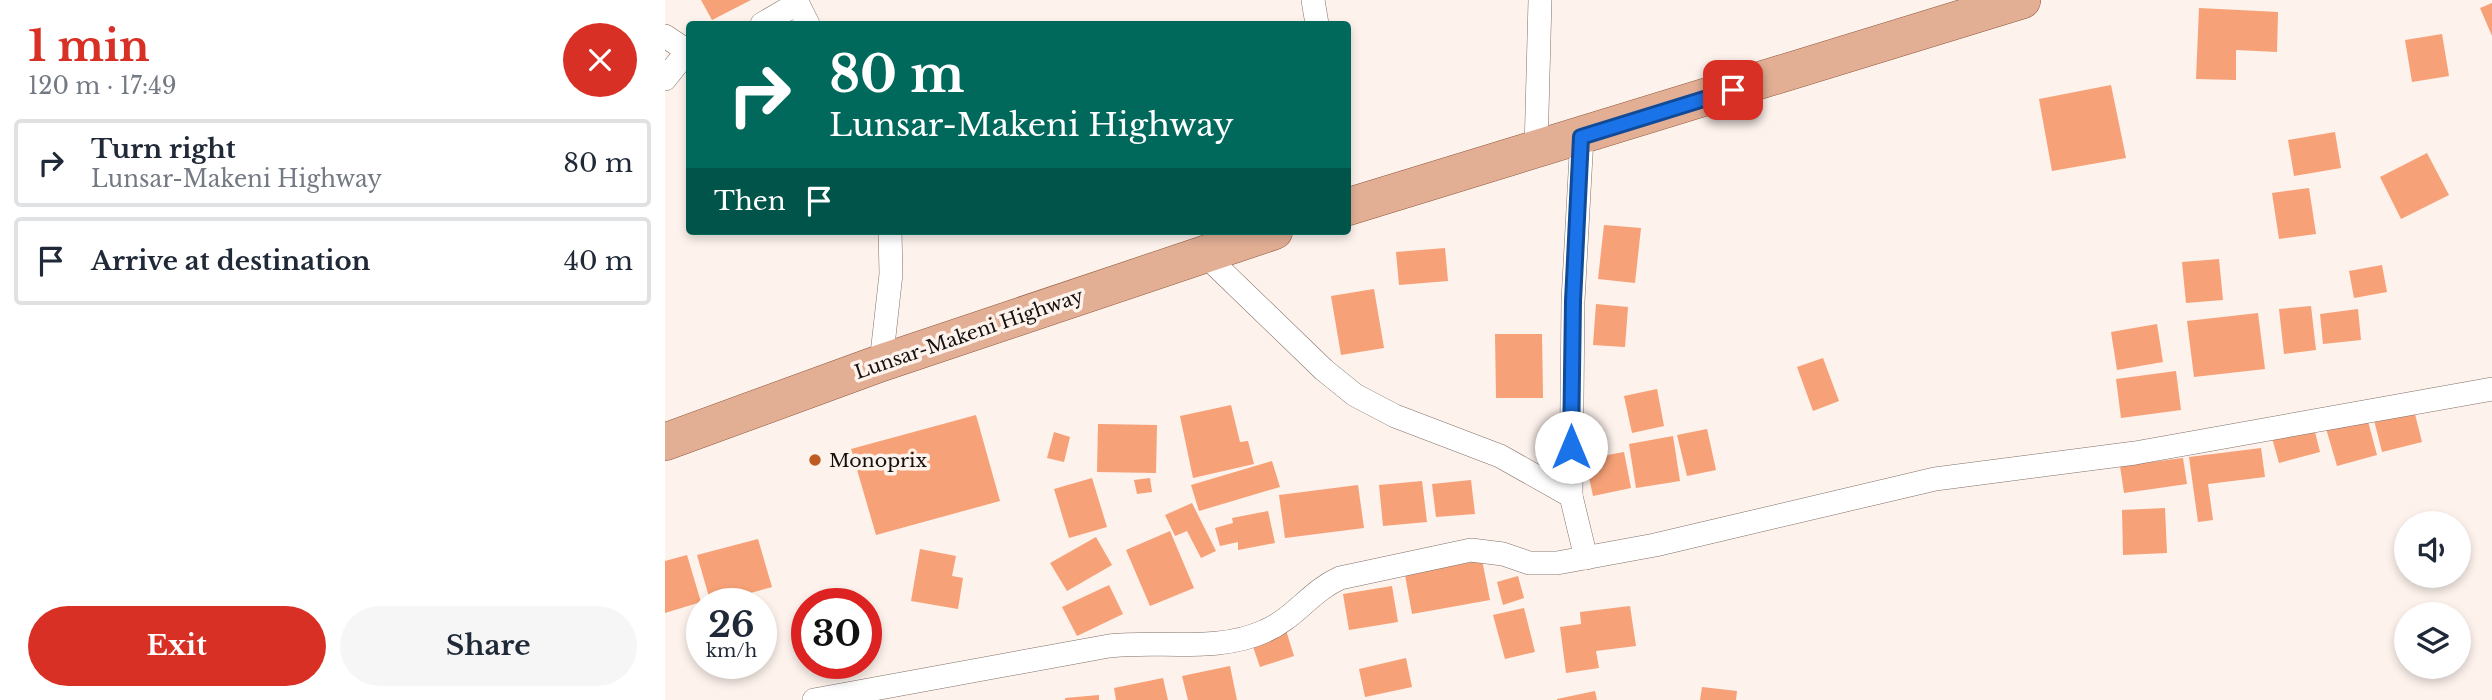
<!DOCTYPE html>
<html lang="en">
<head>
<meta charset="utf-8">
<style>
  :root { --surface:#fff; --page:#f6f6f7; --text:#1f2937; --muted:#747a83; --line:#e0e1e3; --accent:#d93025 }
  body { margin:0; font-family:"Libre Baskerville",serif; background:var(--page); color:var(--text); height:100vh; display:flex; flex-direction:column; font-size:26px; white-space:nowrap }
  * { box-sizing:border-box; margin:0 }
  p { font-size:23px; color:var(--muted) }
  .icon { flex:none; width:38px; height:38px; fill:none; stroke:currentColor; stroke-width:2; stroke-linecap:round; stroke-linejoin:round }
  .map { position:relative; flex:1; overflow:hidden }
  .panel { display:flex; flex-direction:column; background:var(--surface); width:665px }
  .panel>* { flex:none }
  .banner { position:absolute; left:21px; top:21px; width:665px; height:214px; border-radius:7px; box-shadow:0 4px 10px #0003; background:#00695c; color:#fff; overflow:hidden }
  .tools { position:absolute; left:1729px; top:511px; display:grid; gap:14px }
  .tools a { display:grid; place-items:center; width:77px; height:77px; border-radius:50%; background:var(--surface); box-shadow:0 4px 10px #0003; font-size:35px }
  .speed { position:absolute; left:21px; top:588px; display:flex; gap:14px; font-size:35px; font-weight:700; text-align:center }
  .speed>* { display:grid; place-content:center; width:91px; height:91px; border-radius:50%; background:var(--surface); box-shadow:0 4px 10px #0003; line-height:1 }
  .speed small { font-size:18px; font-weight:400 }
  .speed .limit { border:10px solid #d22; background:#fff; color:#111 }
  .pin { position:absolute; display:grid; place-items:center; width:60px; height:60px; color:#fff; margin:-30px; border-radius:14px; box-shadow:0 4px 10px #0006 }
  .me { position:absolute; width:77px; margin:-38px; rotate:0deg; stroke-linejoin:round; filter:drop-shadow(0 0 5px #0008) }
  .turn { display:flex; align-items:center; gap:24px; height:147px; padding:0 28px; font-size:32px }
  .turn .icon { width:91px; height:91px; stroke-width:2.5 }
  .turn b { display:block; font-size:49px; line-height:60px }
  .then { display:flex; align-items:center; height:66px; padding:0 28px; background:#0003; gap:14px; font-size:26px }
  .round { display:grid; place-items:center; flex:none; width:74px; height:74px; border-radius:37px; background:var(--page) }
  .overview { display:flex; align-items:center; justify-content:space-between; height:119px; padding:0 28px }
  h1 { font-size:42px; font-weight:800; line-height:52px; color:var(--accent) }
  .primary-button { display:flex; gap:14px; margin-top:auto; padding:14px 28px }
  .primary-button a { flex:1; height:80px; border-radius:42px; background:var(--accent); color:#fff; font-size:28px; font-weight:800; line-height:80px; text-align:center }
  .primary-button a+a { background:var(--page); color:var(--text) }
  ul { padding:0; list-style:none }
  li { display:flex; align-items:center; gap:21px; height:88px; margin:0 14px 10px; padding:0 14px; border:4px solid var(--line); border-radius:7px }
  li div { flex:1 }
  li b { display:block; font-size:26px }
  li em { font-style:normal }
  main { display:flex; flex:1; min-height:0 }
  .map>svg:first-child { display:block }
</style>
</head>
<body>
<main>
<section class="panel">
<div class="overview"><div><h1>1 min</h1><p>120 m · 17:49</p></div><a class="round" style="background:#d93025;color:#fff"><svg class="icon" aria-label="close" viewBox="0 0 24 24"><path d="M6 6l12 12M18 6L6 18"/></svg></a></div>
<ul>
<li><svg class="icon" aria-label="right" viewBox="0 0 24 24"><path d="M7 20v-9h11M14 6l5 5-5 5"/></svg><div><b>Turn right</b><p>Lunsar-Makeni Highway</p></div><em>80 m</em></li>
<li><svg class="icon" aria-label="arrive" viewBox="0 0 24 24"><path d="M6 21V4h12l-3 4 3 4H6"/></svg><div><b>Arrive at destination</b></div><em>40 m</em></li>
</ul>
<div class="primary-button"><a>Exit</a><a>Share</a></div>
</section>
<div class="map">
<svg width="1827" height="700" viewBox="0 0 1827 700">
  <rect width="100%" height="100%" fill="#fdf2ec"/>
  <g fill="#f6a177">
    <polygon points="36,0 86,0 47,20"/>
    <polygon points="1827,3 1827,36 1815,8"/>
    <polygon points="1534,8 1613,12 1612,52 1571,50 1571,80 1531,79"/>
    <polygon points="1777,34 1784,76 1747,82 1740,40"/>
    <polygon points="1446,85 1461,158 1387,171 1374,99"/>
    <polygon points="1670,132 1676,168 1629,176 1623,140"/>
    <polygon points="1762,153 1784,195 1736,219 1715,177"/>
    <polygon points="1644,188 1651,234 1614,239 1607,193"/>
    <polygon points="939,225 976,228 970,283 933,279"/>
    <polygon points="780,248 783,281 734,285 731,252"/>
    <polygon points="1554,259 1558,300 1521,303 1517,262"/>
    <polygon points="1717,265 1722,292 1689,298 1684,271"/>
    <polygon points="709,289 719,348 676,355 666,296"/>
    <polygon points="931,304 963,307 960,347 928,345"/>
    <polygon points="1646,306 1651,350 1619,354 1614,309"/>
    <polygon points="1693,309 1696,340 1658,344 1655,314"/>
    <polygon points="1593,313 1600,369 1529,377 1522,321"/>
    <polygon points="1492,324 1498,362 1452,370 1446,332"/>
    <polygon points="830,334 877,334 878,398 831,398"/>
    <polygon points="1158,358 1174,401 1148,411 1132,367"/>
    <polygon points="1511,371 1516,410 1456,418 1451,379"/>
    <polygon points="992,389 999,426 967,433 959,396"/>
    <polygon points="566,405 575,442 583,441 589,464 528,478 515,416"/>
    <polygon points="1748,406 1757,442 1717,452 1708,416"/>
    <polygon points="1701,414 1712,455 1672,466 1660,425"/>
    <polygon points="311,415 335,501 211,535 186,449"/>
    <polygon points="433,424 492,425 491,473 432,472"/>
    <polygon points="1649,428 1655,452 1614,463 1607,438"/>
    <polygon points="1042,429 1051,470 1022,476 1012,435"/>
    <polygon points="389,432 405,437 399,462 382,458"/>
    <polygon points="1008,436 1015,481 971,488 964,444"/>
    <polygon points="1596,448 1600,477 1543,484 1548,520 1533,522 1524,457"/>
    <polygon points="959,452 966,488 928,496 920,459"/>
    <polygon points="1518,458 1522,484 1459,493 1455,466"/>
    <polygon points="607,461 615,487 534,511 526,485"/>
    <polygon points="427,478 442,527 404,538 389,489"/>
    <polygon points="485,478 487,492 472,494 469,480"/>
    <polygon points="806,480 810,514 771,517 767,484"/>
    <polygon points="757,481 762,522 718,526 714,485"/>
    <polygon points="693,485 699,528 620,538 614,495"/>
    <polygon points="527,503 551,551 536,558 522,531 510,536 500,515"/>
    <polygon points="1500,508 1502,553 1458,555 1457,510"/>
    <polygon points="603,511 610,543 573,550 573,542 555,546 550,528 568,523 567,518"/>
    <polygon points="505,531 529,588 485,606 461,550"/>
    <polygon points="431,537 447,565 402,591 385,563"/>
    <polygon points="93,539 107,587 46,604 32,555"/>
    <polygon points="255,549 291,556 287,576 298,578 293,609 246,601"/>
    <polygon points="22,555 36,602 0,613 0,561"/>
    <polygon points="817,560 825,600 747,614 740,575"/>
    <polygon points="853,576 859,598 838,605 832,582"/>
    <polygon points="444,585 458,614 412,636 397,607"/>
    <polygon points="727,586 733,622 684,630 678,594"/>
    <polygon points="965,606 971,646 931,651 934,668 901,673 895,627 916,624 915,612"/>
    <polygon points="859,608 870,652 840,659 828,615"/>
    <polygon points="621,630 629,656 595,667 586,641"/>
    <polygon points="741,658 747,687 700,697 694,669"/>
    <polygon points="565,666 572,700 523,700 517,676"/>
    <polygon points="498,678 503,700 451,700 449,688"/>
    <polygon points="1037,687 1072,691 1071,700 1035,700"/>
    <polygon points="930,691 932,700 892,700 892,699"/>
    <polygon points="434,695 434,700 400,700 400,698"/>
  </g>
  <g fill="none" stroke-linecap="round" stroke-linejoin="round">
    <g stroke="#807068" stroke-width="24">
      <g id="street">
        <polyline points="131,0 143,24"/>
        <polyline points="648,0 652,24"/>
        <polyline points="97,24 133,3"/>
        <polyline points="0,36 21,50"/>
        <polyline points="0,79 24,49"/>
        <polyline points="871,150 875,0"/>
        <polyline points="539,254 659,370 690,395 730,416 835,456 906,496 921,558"/>
        <polyline points="216,363 226,274 225,231"/>
        <polyline points="906,496 908,301 917,137"/>
        <path d="M149 700 444 646C494 640 553 653 600 631 630 618 646 591 675 578L806 550 838 554 864 563H892L990 545 1270 479 1470 453 1827 389"/>
      </g>
    </g>
    <g stroke="#8e5538" stroke-width="38">
      <g id="primary">
        <polyline points="682,207 1357,0"/>
        <polyline points="0,442 216,363 609,231"/>
      </g>
    </g>
    <use href="#street" stroke="#fff" stroke-width="23"/>
    <use href="#primary" stroke="#e2af95" stroke-width="37"/>
  </g>
  <g fill="none" stroke-linecap="round" stroke-linejoin="round">
    <g stroke="#114b97" stroke-width="18">
      <polyline id="route" points="906,447 908,301 916,137 1068,90"/>
    </g>
    <use href="#route" stroke="#1a73e8" stroke-width="12"/>
  </g>
  <circle fill="#be5b22" stroke="#fdf2ec" stroke-width="2.5" cx="150" cy="460" r="7"/>
  <g text-anchor="middle" dominant-baseline="central" stroke-width="7" stroke-linejoin="round" paint-order="stroke">
    <g font-size="19" fill="#17110e" stroke="#fdf2ec">
      <text transform="translate(304 334) rotate(-19)">Lunsar-Makeni Highway</text>
    </g>
    <g font-size="19" fill="#17110e" stroke="#fdf2ec" text-anchor="start">
      <text x="164" y="460">Monoprix</text>
    </g>
  </g>
</svg>
<div class="tools">
<a><svg class="icon" aria-label="sound" viewBox="0 0 24 24"><path d="M4 9h4l5-4v14l-5-4H4zM17 9q2 3 0 6"/></svg></a>
<a><svg class="icon" aria-label="layers" viewBox="0 0 24 24"><path d="M12 4l9 5-9 5-9-5zM3 14l9 5 9-5"/></svg></a>
</div>
<div class="speed"><div>26<small>km/h</small></div><div class="limit">30</div></div>
<div class="pin" style="left:1068px;top:90px;background:#d93025"><svg class="icon" aria-label="arrive" viewBox="0 0 24 24"><path d="M6 21V4h12l-3 4 3 4H6"/></svg></div>
<svg class="me" style="left:906px;top:447px" viewBox="-20 -20 40 40"><circle r="19" fill="#fff"/><path d="M0-13L10 11 0 6-10 11z" fill="#1a73e8"/></svg>
<div class="banner">
<div class="turn"><svg class="icon" aria-label="right" viewBox="0 0 24 24"><path d="M7 20v-9h11M14 6l5 5-5 5"/></svg><div><b>80 m</b>Lunsar-Makeni Highway</div></div>
<div class="then">Then<svg class="icon" aria-label="arrive" viewBox="0 0 24 24"><path d="M6 21V4h12l-3 4 3 4H6"/></svg></div>
</div>
</div>
</main>
</body>
</html>
